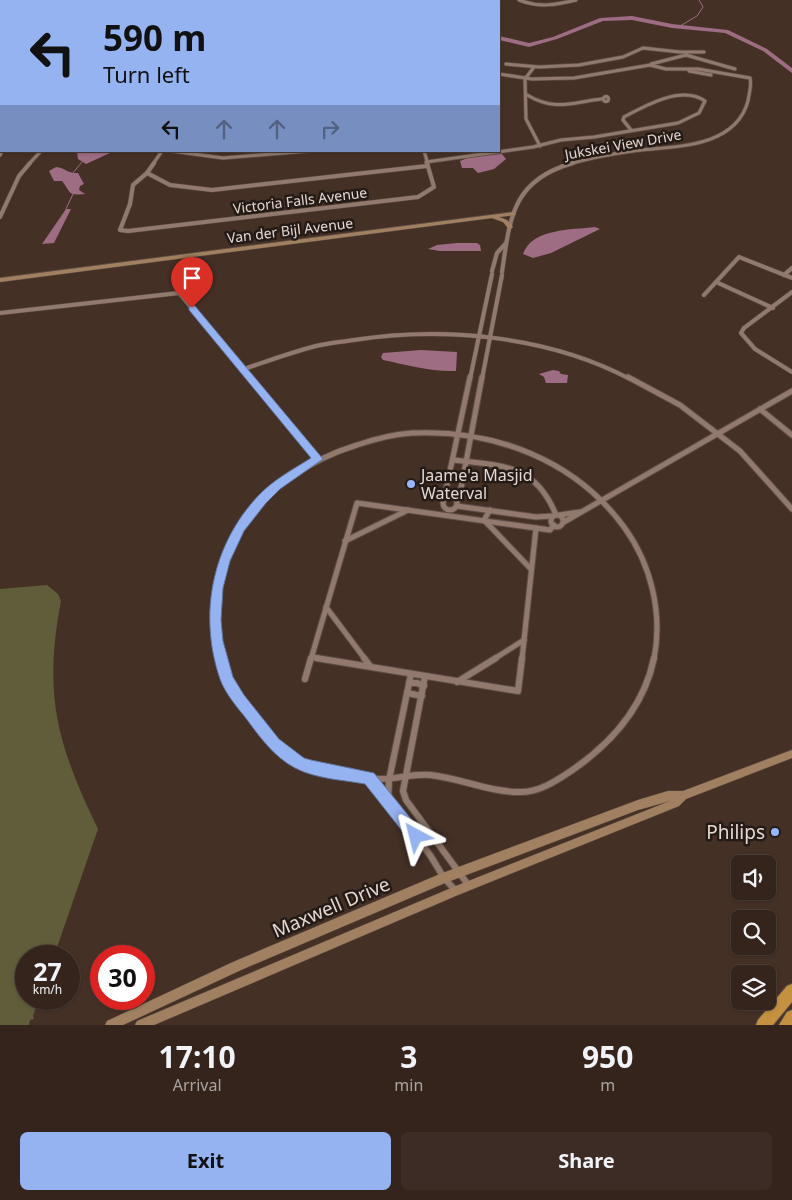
<!DOCTYPE html>
<html lang="en">
<head>
<meta charset="utf-8">
<style>
  :root { --surface:#34241c; --page:#3c2c25; --text:#f1f3f6; --muted:#a9a4a3; --line:#4e413b; --accent:#95b2f1 }
  body { margin:0; font-family:"Noto Sans",sans-serif; background:var(--page); color:var(--text); height:100vh; display:flex; flex-direction:column; font-size:19px; white-space:nowrap }
  * { box-sizing:border-box; margin:0 }
  p { font-size:16px; color:var(--muted) }
  .icon { flex:none; width:28px; height:28px; fill:none; stroke:currentColor; stroke-width:2; stroke-linecap:round; stroke-linejoin:round }
  .map { position:relative; height:1025px; overflow:hidden }
  .details { display:flex; flex-direction:column; background:var(--surface); flex:1 }
  .details>* { flex:none }
  .guide { position:absolute; left:0px; top:0px; width:500px; height:152px; box-shadow:0 1px 4px #0004,0 0 0 1px var(--line); background:#95b2f1; color:#111; overflow:hidden }
  .controls { position:absolute; left:731px; top:855px; display:grid; gap:10px }
  .controls a { display:grid; place-items:center; width:45px; height:45px; border-radius:8px; background:var(--surface); box-shadow:0 1px 4px #0004,0 0 0 1px var(--line); font-size:25px }
  .speed { position:absolute; left:15px; top:945px; display:flex; gap:10px; font-size:25px; font-weight:700; text-align:center }
  .speed>* { display:grid; place-content:center; width:65px; height:65px; border-radius:50%; background:var(--surface); box-shadow:0 1px 4px #0004,0 0 0 1px var(--line); line-height:1 }
  .speed small { font-size:12px; font-weight:400 }
  .speed .limit { border:8px solid #d22; background:#fff; color:#111 }
  .pin { position:absolute; display:grid; place-items:center; width:42px; height:42px; color:#fff; margin:-51px -21px; border-radius:50% 50% 50% 0; rotate:-45deg; box-shadow:0 0 5px #0007 }
  .pin .icon { rotate:45deg }
  .me { position:absolute; width:55px; margin:-28px; rotate:322deg; stroke-linejoin:round; filter:drop-shadow(0 0 4px #0008) }
  .turn { display:flex; align-items:center; gap:18px; height:105px; padding:0 20px; font-size:22px }
  .turn .icon { width:65px; height:65px; stroke-width:2.5 }
  .turn b { display:block; font-size:35px; line-height:42px }
  .lanes { display:flex; align-items:center; height:48px; padding:0 20px; background:#0003; justify-content:center; gap:25px; direction:ltr }
  .lanes .off { opacity:.35 }
  .eta { display:flex; justify-content:space-evenly; align-items:center; height:85px; text-align:center }
  .eta b { font-size:30px; font-weight:700; line-height:35px }
  .action { display:flex; gap:10px; margin-top:auto; padding:10px 20px }
  .action a { flex:1; height:58px; border-radius:8px; background:var(--accent); color:#111; font-size:20px; font-weight:700; line-height:58px; text-align:center }
  .action a+a { background:var(--page); color:var(--text) }
  .map>svg:first-child { display:block }
</style>
</head>
<body>
<div class="map">
<svg width="792" height="1025" viewBox="0 0 792 1025">
  <rect width="100%" height="100%" fill="#453026"/>
  <path fill="#605d3b" d="M47 585 58 594 61 601C43 695 57 744 98 829L54 956H26V999H39L33 1016 34 1019 30 1020 29 1025H0V589Z"/>
  <g fill="#9e6c83">
    <polygon points="109,151 112,152 86,164 78,159 77,152 79,151"/>
    <polygon points="502,154 506,159 494,169 478,173 473,168 462,168 460,161 474,155"/>
    <path d="M56 167C65 168 69 174 78 173L84 184 80 186 79 190 85 194C67 196 71 192 62 181H54L49 171Z"/>
    <polygon points="66,209 71,209 54,243 42,244"/>
    <path d="M595 227 600 229 551 253 533 258 523 254C532 228 572 230 595 227Z"/>
    <polygon points="457,243 477,243 480,245 481,251 440,251 428,249 437,245"/>
    <path d="M421 350 457 352 456 371C431 372 407 365 383 360L381 357 383 353Z"/>
    <polygon points="553,370 559,371 561,374 568,375 567,383 546,383 544,377 539,374"/>
  </g>
  <g fill="none" stroke-linecap="round" stroke-linejoin="round">
    <g stroke="#9e6c83" stroke-width="1">
      <polyline points="680,26 697,16 703,7 699,0"/>
      <polyline points="72,174 82,162"/>
      <polyline points="66,209 73,194"/>
    </g>
    <g fill="#9e6c83" fill-rule="evenodd">
      <polygon points="290,0 309,0 310,1 292,1"/>
      <polygon points="401,0 407,0 407,1 402,1"/>
      <polygon points="432,0 440,0 441,1 434,1"/>
      <polygon points="632,16 672,24 728,30 767,49 792,68 792,73 763,51 725,33 672,28 632,20 603,21 557,39 529,47 499,40 499,36 529,43 553,37 600,18"/>
    </g>
    <g stroke="#5e4d45" stroke-width="4.5">
      <g id="street-far3">
        <path d="M519 0C539 8 555 5 576 0"/>
        <polyline points="3,1 9,0"/>
        <polyline points="686,55 735,69"/>
        <polyline points="506,64 539,67 579,65 623,57 643,48 680,52 704,52"/>
        <polyline points="651,64 686,55 686,53"/>
        <polyline points="534,67 525,79 526,119 540,146"/>
        <polyline points="689,71 711,75"/>
        <path d="M499 74 532 79 574 78 650 65 666 69H698L750 78C752 86 749 93 748 101 735 149 673 146 633 151 611 154 590 158 569 164"/>
        <path d="M527 95C556 112 572 102 602 99"/>
        <circle cx="606" cy="99" r="2.5"/>
        <polyline points="171,151 223,158 309,151"/>
        <polyline points="424,151 428,164"/>
        <polyline points="0,155 2,151"/>
        <path d="M426 162 533 147 561 140 594 137 678 123 699 113 705 101C682 85 646 105 624 117L623 120 631 130"/>
        <polyline points="29,164 41,151"/>
        <polyline points="153,164 162,151"/>
      </g>
    </g>
    <g stroke="#5e4d45" stroke-width="5">
      <g id="street-far2">
        <polyline points="154,163 147,173 133,185 130,204 120,230 128,231 418,197 434,187 427,163"/>
        <polyline points="147,173 170,185 212,190 427,166"/>
        <polyline points="0,217 19,176 30,163"/>
        <polyline points="492,271 497,253 506,243"/>
        <path d="M502 272C510 218 512 180 573 163"/>
        <polyline points="784,275 792,268"/>
        <polyline points="716,282 773,308"/>
        <polyline points="792,292 744,328 741,333 755,349 792,372"/>
        <polyline points="704,295 739,257 792,278"/>
        <polyline points="0,313 179,293 251,379"/>
        <path d="M244 369C268 361 292 352 316 346 328 343 341 342 354 340 444 326 549 336 630 379"/>
        <polyline points="470,379 492,274"/>
        <polyline points="482,379 502,275"/>
      </g>
    </g>
    <g stroke="#5e4d45" stroke-width="7">
      <g id="street-far1">
        <polyline points="250,377 318,459"/>
        <polyline points="628,377 680,405 740,451 792,509"/>
        <polyline points="760,409 792,435"/>
        <path d="M453 460C502 466 535 463 556 515"/>
        <circle cx="450" cy="503" r="7"/>
        <polyline points="444,499 470,377"/>
        <polyline points="456,500 459,499 482,377"/>
        <polyline points="457,506 536,517 552,516"/>
        <polyline points="490,510 484,520 531,569"/>
        <circle cx="557" cy="521" r="6"/>
        <polyline points="559,515 580,512"/>
        <polyline points="564,522 792,391"/>
        <polyline points="345,541 408,510"/>
        <polyline points="326,607 365,659"/>
        <polyline points="312,657 323,659"/>
        <path d="M221 659C193 556 263 474 357 445 375 439 394 434 412 433 494 429 575 460 624 527 651 564 663 613 654 659"/>
        <polyline points="311,659 357,503 550,530 554,525"/>
        <polyline points="494,659 524,640"/>
        <polyline points="522,659 536,528"/>
      </g>
    </g>
    <g stroke="#5e4d45" stroke-width="8">
      <g id="street">
        <path d="M221 658C231 695 267 746 303 763 324 773 354 777 377 779 395 780 412 773 430 775 460 778 489 792 519 792 538 793 556 781 571 771 612 743 644 707 654 658"/>
        <polyline points="316,658 518,691 522,658"/>
        <polyline points="364,658 370,666"/>
        <polyline points="411,674 389,780 388,800 430,855 444,878 456,891"/>
        <polyline points="425,676 403,791 406,800 469,886"/>
        <polyline points="305,679 311,658"/>
        <polyline points="457,682 496,658"/>
        <polyline points="409,683 417,683 424,686"/>
        <polyline points="407,693 422,696"/>
        <polyline points="369,778 388,800"/>
      </g>
    </g>
    <g stroke="#5e4d45" stroke-width="1">
      <g id="secondary">
        <polygon points="513,212 516,214 515,215 499,217 507,220 513,227 510,229 508,228 503,222 492,218 0,282 0,278"/>
        <polygon points="792,750 792,758 686,799 679,806 458,895 154,1025 135,1025 137,1021 456,886 670,801 638,810 445,883 241,970 123,1025 105,1025 107,1021 233,962 440,874 638,800 668,791 683,791"/>
      </g>
    </g>
    <g stroke="#5e4d45" stroke-width="2">
      <g id="highway">
        <polygon points="792,984 792,1002 773,1025 756,1025 758,1020 787,986"/>
        <polygon points="792,1010 792,1025 779,1025 787,1012"/>
      </g>
    </g>
    <use href="#street-far3" stroke="#91796d" stroke-width="3"/>
    <use href="#street-far2" stroke="#91796d" stroke-width="4"/>
    <use href="#street-far1" stroke="#91796d" stroke-width="5"/>
    <use href="#street" stroke="#91796d" stroke-width="6"/>
    <use href="#secondary" fill="#a08060" fill-rule="evenodd"/>
    <use href="#highway" fill="#c49141" fill-rule="evenodd"/>
  </g>
  <path fill="#95b2f1" stroke="#61749d" d="M189 306H195L323 459 280 489 266 503 244 531 230 561 223 588 221 620 223 641 233 677 244 695 279 739 304 758 311 760 374 773 421 831 423 836 421 841 416 843 410 841 365 784C343 780 316 779 295 768 274 757 259 736 245 717 236 706 225 693 220 679 198 615 212 545 258 496 273 480 292 470 311 458L189 310Z"/>
  <g fill="#97b6fd" stroke="#241b16" stroke-width="2">
    <circle cx="411" cy="484" r="5"/>
    <circle cx="775" cy="832" r="5"/>
  </g>
  <g text-anchor="middle" dominant-baseline="central" stroke-width="5" stroke-linejoin="round" paint-order="stroke">
    <g font-size="14" fill="#e5d7d1" stroke="#241b16">
      <text transform="translate(623 144) rotate(-10)">Jukskei View Drive</text>
      <text transform="translate(300 200) rotate(-7)">Victoria Falls Avenue</text>
      <text transform="translate(290 230) rotate(-7)">Van der Bijl Avenue</text>
    </g>
    <g font-size="16" fill="#e5d7d1" stroke="#241b16" text-anchor="start">
      <text x="421" y="475">Jaame'a Masjid<tspan x="421" dy="18">Waterval</tspan></text>
    </g>
    <g font-size="19" fill="#e5d7d1" stroke="#241b16" text-anchor="end">
      <text x="765" y="832">Philips</text>
    </g>
    <g font-size="19" fill="#e5d7d1" stroke="#241b16">
      <text transform="translate(331 907) rotate(-23)">Maxwell Drive</text>
    </g>
  </g>
</svg>
<div class="controls">
<a><svg class="icon" aria-label="sound" viewBox="0 0 24 24"><path d="M4 9h4l5-4v14l-5-4H4zM17 9q2 3 0 6"/></svg></a>
<a><svg class="icon" aria-label="search" viewBox="0 0 24 24"><circle cx="10" cy="10" r="6"/><path d="M15 15l6 6"/></svg></a>
<a><svg class="icon" aria-label="layers" viewBox="0 0 24 24"><path d="M12 4l9 5-9 5-9-5zM3 14l9 5 9-5"/></svg></a>
</div>
<div class="speed"><div>27<small>km/h</small></div><div class="limit">30</div></div>
<div class="pin" style="left:192px;top:308px;background:#d93025"><svg class="icon" aria-label="arrive" viewBox="0 0 24 24"><path d="M6 21V4h12l-3 4 3 4H6"/></svg></div>
<svg class="me" style="left:416px;top:836px" viewBox="-20 -20 40 40"><path d="M0-17L14 15 0 8-14 15z" fill="#95b2f1" stroke="#fff" stroke-width="4"/></svg>
<div class="guide">
<div class="turn"><svg class="icon" aria-label="left" viewBox="0 0 24 24"><path d="M17 20v-9H6M10 6l-5 5 5 5"/></svg><div><b>590 m</b>Turn left</div></div>
<div class="lanes"><svg class="icon" aria-label="left" viewBox="0 0 24 24"><path d="M17 20v-9H6M10 6l-5 5 5 5"/></svg><svg class="icon off" aria-label="ahead" viewBox="0 0 24 24"><path d="M12 20V5M6 11l6-6 6 6"/></svg><svg class="icon off" aria-label="ahead" viewBox="0 0 24 24"><path d="M12 20V5M6 11l6-6 6 6"/></svg><svg class="icon off" aria-label="right" viewBox="0 0 24 24"><path d="M7 20v-9h11M14 6l5 5-5 5"/></svg></div>
</div>
</div>
<section class="details">
<div class="eta">
<div><b>17:10</b><p>Arrival</p></div>
<div><b>3</b><p>min</p></div>
<div><b>950</b><p>m</p></div>
</div>
<div class="action"><a>Exit</a><a>Share</a></div>
</section>
</body>
</html>
